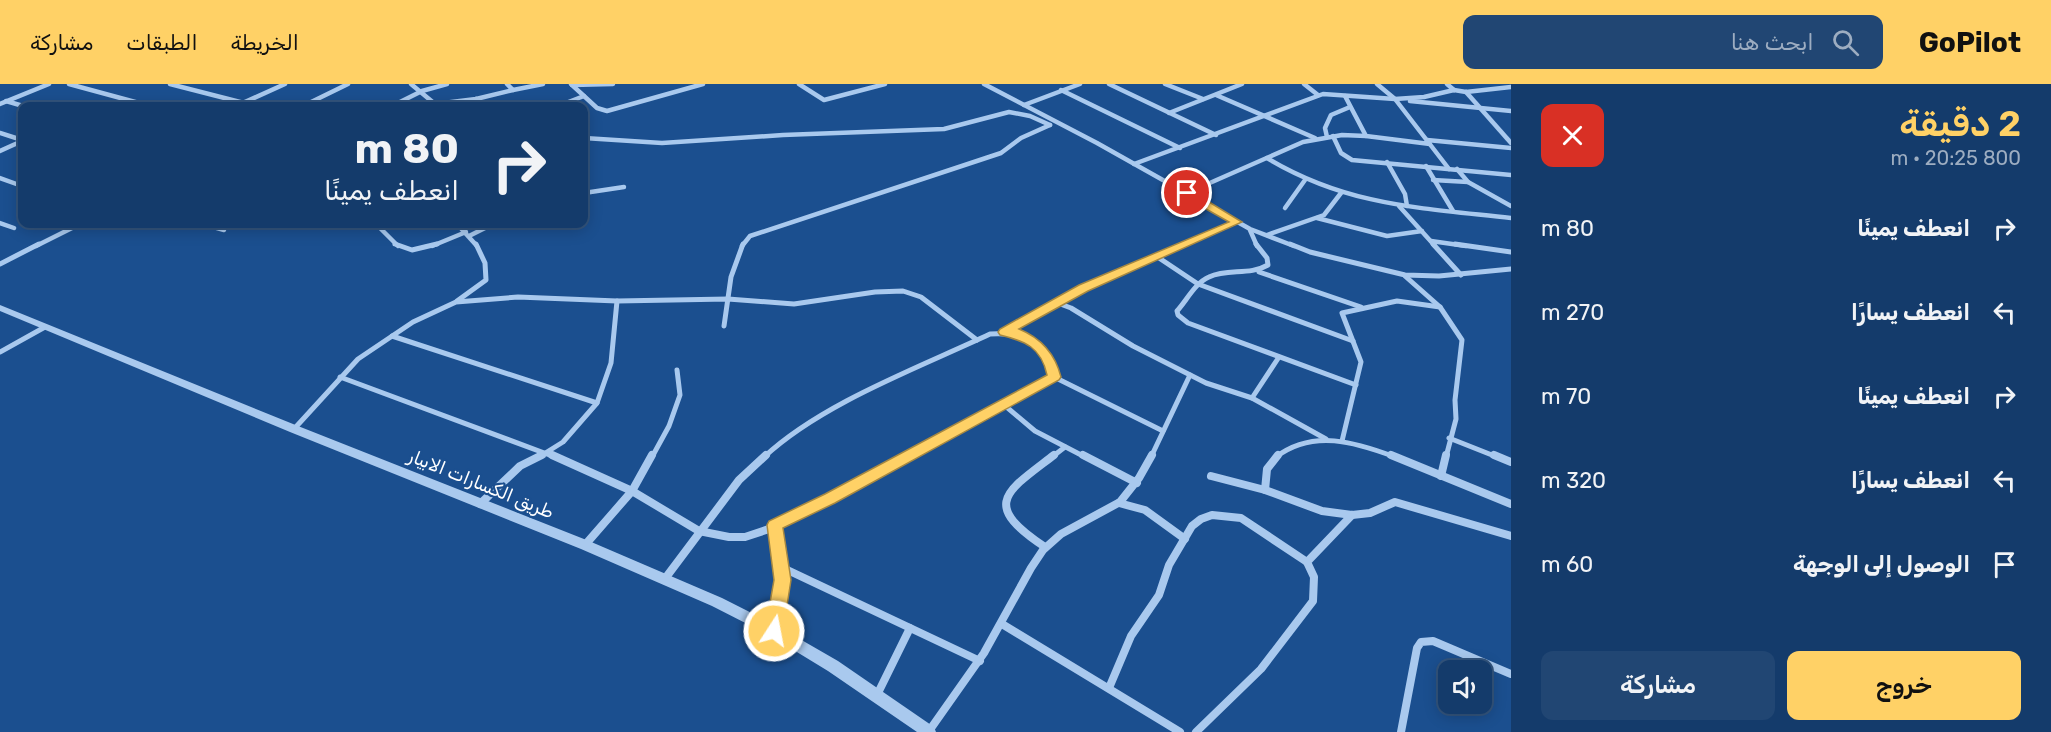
<!DOCTYPE html>
<html lang="ar">
<head>
<meta charset="utf-8">
<style>
  :root { --surface:#143b6b; --page:#214673; --text:#f1f3f6; --muted:#9dadc1; --line:#33557e; --accent:#ffd166 }
  body { margin:0; font-family:Rubik,Vazirmatn,sans-serif; background:var(--page); color:var(--text); direction:rtl; height:100vh; display:flex; flex-direction:column; font-size:22px; white-space:nowrap }
  * { box-sizing:border-box; margin:0 }
  p { font-size:20px; color:var(--muted) }
  .icon { flex:none; width:33px; height:33px; fill:none; stroke:currentColor; stroke-width:2; stroke-linecap:round; stroke-linejoin:round }
  .map { position:relative; flex:1; overflow:hidden; direction:ltr }
  .side { display:flex; flex-direction:column; background:var(--surface); width:540px }
  .side>* { flex:none }
  .banner { position:absolute; left:18px; top:18px; width:570px; height:126px; border-radius:12px; box-shadow:0 3px 15px #0003,0 0 0 2px var(--line); direction:rtl; background:#143b6b; color:var(--text); overflow:hidden }
  .controls { position:absolute; left:1438px; top:576px; display:grid; gap:12px }
  .controls a { display:grid; place-items:center; width:54px; height:54px; border-radius:12px; background:var(--surface); box-shadow:0 3px 15px #0003,0 0 0 2px var(--line); font-size:30px }
  .pin { position:absolute; display:grid; place-items:center; width:51px; height:51px; color:#fff; margin:-26px; border:3px solid #fff; border-radius:50%; box-shadow:0 2px 6px #0007 }
  .me { position:absolute; width:66px; margin:-33px; rotate:11deg; stroke-linejoin:round; filter:drop-shadow(0 0 4px #0008) }
  .turn { display:flex; align-items:center; gap:21px; height:126px; padding:0 30px; font-size:27px }
  .turn .icon { width:78px; height:78px; stroke-width:2.5 }
  .turn b { display:block; font-size:42px; line-height:51px }
  .round { display:grid; place-items:center; flex:none; width:63px; height:63px; border-radius:12px; background:var(--page) }
  .head { display:flex; align-items:center; justify-content:space-between; height:102px; padding:0 30px }
  h1 { font-size:36px; font-weight:600; line-height:45px; color:var(--accent) }
  .action { display:flex; gap:12px; margin-top:auto; padding:12px 30px }
  .action a { flex:1; height:69px; border-radius:12px; background:var(--accent); color:#111; font-size:24px; font-weight:600; line-height:69px; text-align:center }
  .action a+a { background:var(--page); color:var(--text) }
  ul { padding:0; list-style:none }
  li { display:flex; align-items:center; gap:18px; height:84px; padding:0 30px }
  li div { flex:1 }
  li b { display:block; font-size:22px }
  li em { font-style:normal }
  header { display:flex; align-items:center; gap:36px; box-sizing:border-box; height:84px; padding:0 30px; background:var(--accent); color:#111 }
  header strong { font-size:28px }
  nav { display:flex; gap:33px; margin-inline-start:auto; font-size:21px }
  .search { width:420px; height:54px; background:var(--page); display:flex; align-items:center; gap:15px; box-sizing:border-box; padding:0 21px; border-radius:12px; color:var(--muted); font-size:22px }
  main { display:flex; flex:1; min-height:0 }
  .map>svg:first-child { display:block }
</style>
</head>
<body>
<header>
<strong>GoPilot</strong>
<div class="search"><svg class="icon" aria-label="search" viewBox="0 0 24 24"><circle cx="10" cy="10" r="6"/><path d="M15 15l6 6"/></svg>ابحث هنا</div>
<nav><a>الخريطة</a><a>الطبقات</a><a>مشاركة</a></nav>
</header>
<main>
<section class="side">
<div class="head"><div><h1>2 دقيقة</h1><p>800 m · 20:25</p></div><a class="round" style="background:#d93025;color:#fff"><svg class="icon" aria-label="close" viewBox="0 0 24 24"><path d="M6 6l12 12M18 6L6 18"/></svg></a></div>
<ul>
<li><svg class="icon" aria-label="right" viewBox="0 0 24 24"><path d="M7 20v-9h11M14 6l5 5-5 5"/></svg><div><b>انعطف يمينًا</b></div><em>80 m</em></li>
<li><svg class="icon" aria-label="left" viewBox="0 0 24 24"><path d="M17 20v-9H6M10 6l-5 5 5 5"/></svg><div><b>انعطف يسارًا</b></div><em>270 m</em></li>
<li><svg class="icon" aria-label="right" viewBox="0 0 24 24"><path d="M7 20v-9h11M14 6l5 5-5 5"/></svg><div><b>انعطف يمينًا</b></div><em>70 m</em></li>
<li><svg class="icon" aria-label="left" viewBox="0 0 24 24"><path d="M17 20v-9H6M10 6l-5 5 5 5"/></svg><div><b>انعطف يسارًا</b></div><em>320 m</em></li>
<li><svg class="icon" aria-label="arrive" viewBox="0 0 24 24"><path d="M6 21V4h12l-3 4 3 4H6"/></svg><div><b>الوصول إلى الوجهة</b></div><em>60 m</em></li>
</ul>
<div class="action"><a>خروج</a><a>مشاركة</a></div>
</section>
<div class="map">
<svg width="1511" height="648" viewBox="0 0 1511 648">
  <rect width="100%" height="100%" fill="#1b4f8f"/>
  <g fill="none" stroke-linecap="round" stroke-linejoin="round">
    <g stroke="#a9c9ee" stroke-width="4.5">
      <polyline points="69,0 150,22"/>
      <polyline points="170,0 244,19"/>
      <polyline points="411,0 435,20 476,15 513,6"/>
      <polyline points="507,0 513,6 543,0"/>
      <polyline points="571,0 597,24 607,27 703,0"/>
      <polyline points="799,0 824,16 885,0"/>
      <polyline points="984,0 1097,59 1250,145 1294,162"/>
      <polyline points="1109,0 1216,51"/>
      <polyline points="1165,0 1203,15"/>
      <polyline points="1304,0 1318,11"/>
      <polyline points="1377,0 1395,15 1449,85"/>
      <polyline points="1447,0 1454,6"/>
      <polyline points="572,1 613,0"/>
      <polyline points="1061,6 1180,64"/>
      <polyline points="1466,8 1511,59"/>
      <polyline points="1216,11 1315,54"/>
      <polyline points="1345,12 1366,52 1430,60"/>
      <polyline points="476,15 483,22"/>
      <polyline points="6,17 23,22"/>
      <polyline points="1410,17 1511,27"/>
      <polyline points="0,20 49,0"/>
      <polyline points="1024,21 1080,0"/>
      <polyline points="236,22 285,0"/>
      <polyline points="303,22 348,0"/>
      <polyline points="392,22 422,7 447,0"/>
      <polyline points="558,22 584,12"/>
      <polyline points="1169,29 1242,0"/>
      <polyline points="0,49 22,56"/>
      <polyline points="1333,52 1341,69 1352,76 1511,91"/>
      <polyline points="1327,53 1325,44 1331,31 1350,23"/>
      <polyline points="584,54 662,59 783,51 944,45 1009,28 1030,32 1050,41"/>
      <polyline points="1427,56 1511,64"/>
      <polyline points="0,67 22,57"/>
      <path d="M1267 74C1347 122 1421 124 1511 134"/>
      <polyline points="1387,78 1405,110 1407,122"/>
      <polyline points="1134,80 1323,10 1395,15 1424,13 1454,6 1466,8 1511,3"/>
      <polyline points="1426,82 1453,127"/>
      <polyline points="1457,85 1468,98 1511,122"/>
      <polyline points="0,94 22,102"/>
      <polyline points="1433,96 1468,98"/>
      <polyline points="584,109 624,103"/>
      <polyline points="1187,109 1303,58 1342,51 1366,52"/>
      <polyline points="1399,122 1435,162"/>
      <polyline points="1285,124 1305,96"/>
      <polyline points="1317,134 1387,152 1422,147"/>
      <polyline points="0,139 14,144"/>
      <polyline points="203,140 224,146"/>
      <polyline points="376,140 398,162"/>
      <polyline points="457,140 477,162"/>
      <polyline points="1250,146 1257,162"/>
      <polyline points="1267,151 1324,131 1341,109"/>
      <polyline points="469,152 493,140"/>
      <polyline points="1431,157 1466,162"/>
      <polyline points="36,162 80,140"/>
      <polyline points="432,162 466,148"/>
      <polyline points="742,162 750,152 1001,69 1021,54 1050,41"/>
      <polyline points="1180,162 1237,138"/>
    </g>
    <g stroke="#a9c9ee" stroke-width="5">
      <polyline points="395,160 412,166 437,160"/>
      <path d="M1256 160 1267 174 1268 181C1249 192 1228 184 1209 193 1195 199 1187 216 1177 227L1178 231 1188 239 1356 301"/>
      <polyline points="1290,160 1310,168 1405,191 1439,192 1511,185"/>
      <polyline points="1433,160 1461,191"/>
      <polyline points="1455,160 1511,168"/>
      <polyline points="1156,172 1198,200 1353,257"/>
      <polyline points="0,180 39,160"/>
      <polyline points="1259,188 1361,223"/>
      <polyline points="1405,192 1440,223 1462,256 1455,316 1456,335 1446,373"/>
      <polyline points="457,217 486,196 485,179 476,160"/>
      <polyline points="1055,218 1184,160"/>
      <polyline points="724,242 731,193 743,160"/>
      <polyline points="1005,248 1055,218 1071,224 1133,262 1206,299 1252,314 1326,355"/>
      <polyline points="392,252 597,319 563,358 539,373"/>
      <polyline points="0,268 45,243"/>
      <polyline points="340,293 555,373"/>
      <polyline points="1252,314 1279,273"/>
      <polyline points="597,319 611,279 617,217"/>
      <polyline points="1003,320 1035,347 1085,373"/>
      <polyline points="294,345 358,275 413,238 456,218 518,213 617,217 728,215 794,220 875,208 903,207 921,213 977,256"/>
      <polyline points="1449,354 1497,373"/>
      <polyline points="1342,357 1361,278 1342,229 1397,217 1440,223"/>
      <polyline points="652,373 669,342 680,311 677,286"/>
      <path d="M764 373C822 319 918 284 990 250 1027 248 1043 257 1054 293L1163 347"/>
      <polyline points="908,373 1054,293"/>
      <polyline points="1052,373 1065,363"/>
      <polyline points="1151,373 1190,291"/>
      <path d="M1276 373C1313 345 1355 358 1395 373"/>
    </g>
    <g stroke="#a9c9ee" stroke-width="8">
      <polyline points="552,371 632,407 699,447 729,453 745,453 766,446 830,415 910,371"/>
      <polyline points="1083,371 1137,399"/>
      <polyline points="1391,371 1511,420"/>
      <polyline points="1494,371 1511,378"/>
      <polyline points="1211,392 1265,406 1322,427 1352,431 1370,429 1395,418 1511,452"/>
      <polyline points="1441,392 1446,371"/>
      <polyline points="1265,406 1267,385 1278,371"/>
      <polyline points="1119,419 1145,426 1185,455"/>
      <polyline points="480,420 520,382 542,371"/>
      <polyline points="585,461 632,407 652,371"/>
      <path d="M1045 463C980 420 1006 408 1054 371"/>
      <polyline points="781,483 980,577"/>
      <polyline points="664,496 739,396 766,371"/>
      <polyline points="1002,540 1180,648"/>
      <polyline points="774,547 782,496 775,441"/>
      <polyline points="1109,604 1131,552 1159,511 1169,481 1192,442 1201,435 1212,431 1241,434 1307,478"/>
      <polyline points="877,611 910,544"/>
      <polyline points="929,647 984,569 1031,484 1043,466 1061,450 1120,418 1139,394 1152,371"/>
      <polyline points="1196,648 1261,585 1313,517 1314,493 1307,478 1352,431"/>
      <polyline points="1401,648 1417,564 1421,558 1433,557 1511,590"/>
    </g>
    <polygon fill="#a9c9ee" fill-rule="evenodd" points="0,221 298,342 589,457 722,514 779,543 838,577 934,643 936,648 917,648 828,587 769,551 712,522 581,465 290,348 0,227"/>
  </g>
  <path fill="#ffd166" stroke="#a68842" stroke-width="1.5" d="M1183 107H1191L1242 138 1088 207 1019 245C1041 254 1055 269 1061 293L1059 296 835 419 783 444 791 496 783 547 780 552 774 555 768 552 765 547 774 496 767 441 769 437 825 410 1047 291C1041 263 1025 257 1000 251L998 248 1000 245 1079 201 1229 138 1183 112Z"/>
  <g text-anchor="middle" dominant-baseline="central" stroke-width="4.5" stroke-linejoin="round" paint-order="stroke">
    <g font-size="18" fill="#fff" stroke="#1b4f8f">
      <text transform="translate(481 400) rotate(22)">طريق الكسارات الابيار</text>
    </g>
  </g>
</svg>
<div class="controls">
<a><svg class="icon" aria-label="sound" viewBox="0 0 24 24"><path d="M4 9h4l5-4v14l-5-4H4zM17 9q2 3 0 6"/></svg></a>
</div>
<div class="pin" style="left:1187px;top:109px;background:#d93025"><svg class="icon" aria-label="arrive" viewBox="0 0 24 24"><path d="M6 21V4h12l-3 4 3 4H6"/></svg></div>
<svg class="me" style="left:774px;top:547px" viewBox="-20 -20 40 40"><circle r="17" fill="#ffd166" stroke="#fff" stroke-width="3"/><path d="M0-11L8 9 0 5-8 9z" fill="#fff"/></svg>
<div class="banner">
<div class="turn"><svg class="icon" aria-label="right" viewBox="0 0 24 24"><path d="M7 20v-9h11M14 6l5 5-5 5"/></svg><div><b>80 m</b>انعطف يمينًا</div></div>
</div>
</div>
</main>
</body>
</html>
